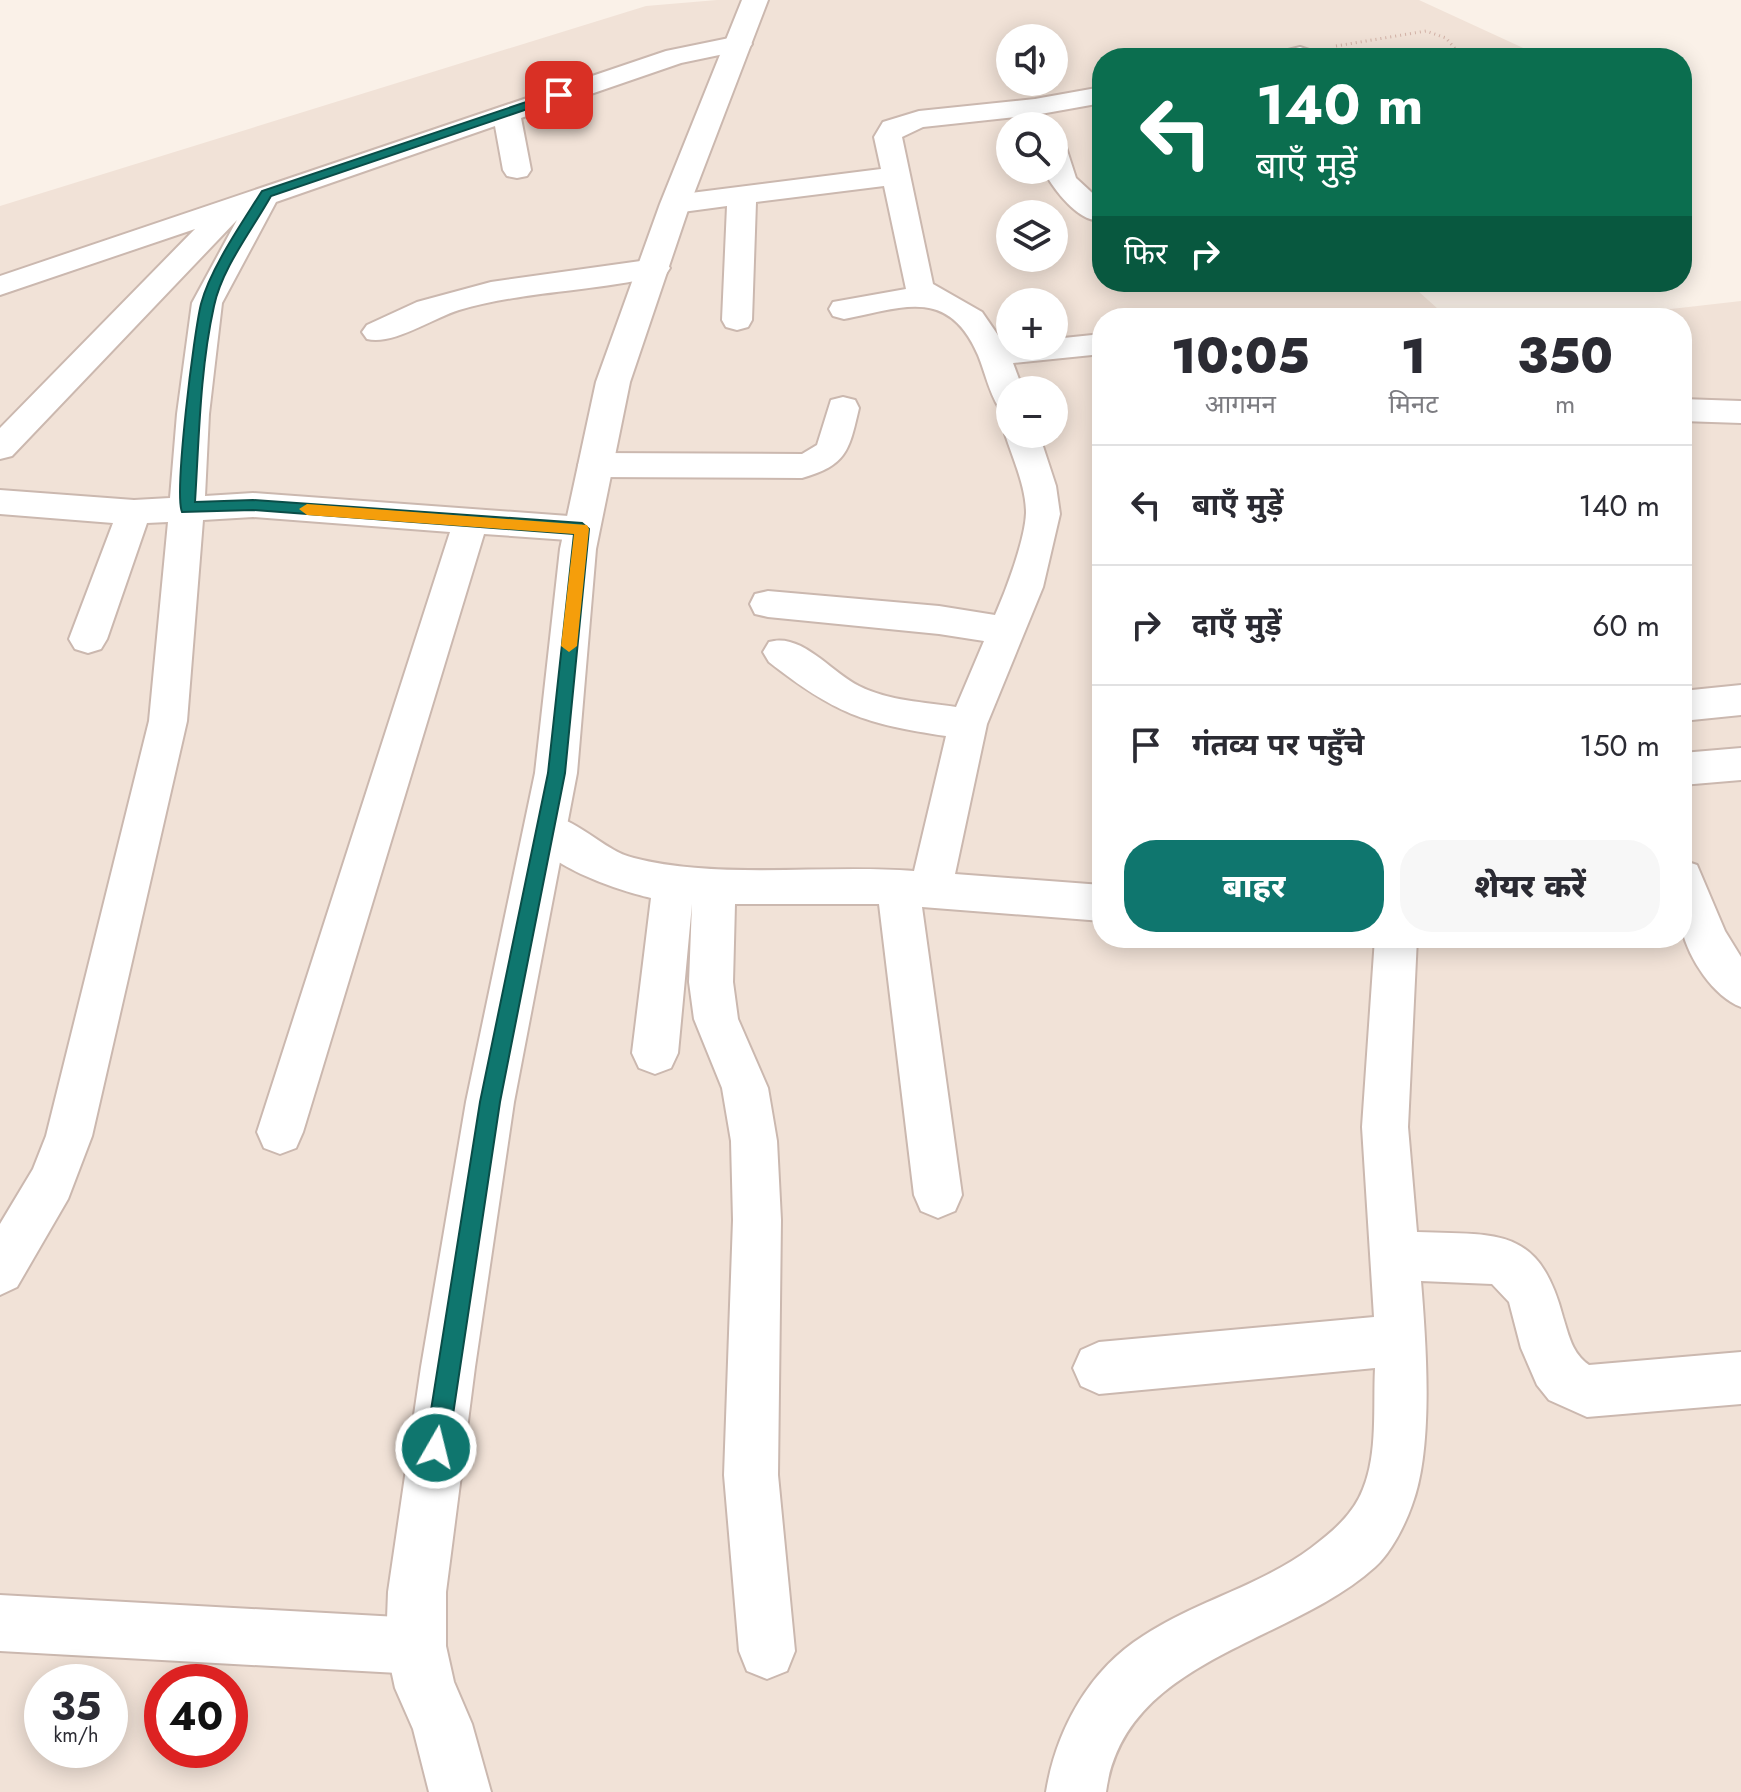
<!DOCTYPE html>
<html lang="hi">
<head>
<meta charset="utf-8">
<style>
  :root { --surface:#fff; --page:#f7f7f7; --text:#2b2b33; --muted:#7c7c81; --line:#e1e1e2; --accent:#0f766e }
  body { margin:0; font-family:Jost,"Noto Sans Devanagari",sans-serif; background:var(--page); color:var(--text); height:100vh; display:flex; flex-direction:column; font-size:30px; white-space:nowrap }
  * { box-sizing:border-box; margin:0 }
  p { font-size:26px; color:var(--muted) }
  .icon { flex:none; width:44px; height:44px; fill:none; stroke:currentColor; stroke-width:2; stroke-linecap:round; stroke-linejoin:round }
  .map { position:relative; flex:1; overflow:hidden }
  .details { position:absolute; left:1092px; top:308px; width:600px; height:640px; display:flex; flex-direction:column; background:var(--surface); border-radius:32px; box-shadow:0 4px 20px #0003 }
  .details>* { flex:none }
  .hud { position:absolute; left:1092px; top:48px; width:600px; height:244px; border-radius:32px; box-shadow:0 4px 20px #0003; background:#0b6e4f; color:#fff; overflow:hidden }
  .buttons { position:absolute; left:996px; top:24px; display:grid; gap:16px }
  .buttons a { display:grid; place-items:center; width:72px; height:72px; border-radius:50%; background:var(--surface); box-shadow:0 4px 20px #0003; font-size:40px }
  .speed { position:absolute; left:24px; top:1664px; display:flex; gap:16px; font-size:40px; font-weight:700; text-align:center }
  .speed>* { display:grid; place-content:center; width:104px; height:104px; border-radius:50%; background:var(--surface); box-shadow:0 4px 20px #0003; line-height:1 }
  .speed small { font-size:20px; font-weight:400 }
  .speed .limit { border:12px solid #d22; background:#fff; color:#111 }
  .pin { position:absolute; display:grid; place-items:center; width:68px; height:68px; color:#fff; margin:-34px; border-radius:16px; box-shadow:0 4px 12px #0006 }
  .me { position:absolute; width:88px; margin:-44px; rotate:8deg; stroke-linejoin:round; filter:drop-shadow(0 0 6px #0008) }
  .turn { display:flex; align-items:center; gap:28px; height:168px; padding:0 32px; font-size:36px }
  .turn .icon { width:104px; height:104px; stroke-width:2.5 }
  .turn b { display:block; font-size:56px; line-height:68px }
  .then { display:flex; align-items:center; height:76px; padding:0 32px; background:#0003; gap:16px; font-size:30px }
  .eta { display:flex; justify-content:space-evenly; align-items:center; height:136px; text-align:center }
  .eta b { font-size:48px; font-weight:800; line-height:56px }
  .action { display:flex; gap:16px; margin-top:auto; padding:16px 32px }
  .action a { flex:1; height:92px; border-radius:32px; background:var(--accent); color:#fff; font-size:32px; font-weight:800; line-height:92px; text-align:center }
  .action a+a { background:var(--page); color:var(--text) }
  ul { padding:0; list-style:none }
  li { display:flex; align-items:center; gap:24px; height:120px; padding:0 32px; border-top:2px solid var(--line) }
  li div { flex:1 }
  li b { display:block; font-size:30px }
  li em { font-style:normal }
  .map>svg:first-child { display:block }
</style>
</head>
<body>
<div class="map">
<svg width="1741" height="1792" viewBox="0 0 1741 1792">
  <rect width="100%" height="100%" fill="#faf1e8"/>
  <path fill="#f1e2d7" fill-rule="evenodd" d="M717 0H1419L1545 58H1102V282H1408L1448 318H1102V938H1682V318H1592L1741 301V1792H0V206L646 6ZM1010 38H1054V82H1010ZM1010 126H1054V170H1010ZM1010 214H1054V258H1010ZM1010 302H1054V346H1010ZM1010 390H1054V434H1010ZM42 1682H110V1750H42ZM162 1682H230V1750H162Z"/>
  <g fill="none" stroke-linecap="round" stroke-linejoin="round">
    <g stroke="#cbb8af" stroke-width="4">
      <g id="minor">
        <polygon points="739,36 748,39 752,44 748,49 681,63 521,118 531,170 527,176 517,178 507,176 503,170 495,126 276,202 222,303 209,414 205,496 253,493 582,517 594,520 599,529 594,538 582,541 484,534 303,1132 296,1148 280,1154 264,1148 257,1132 450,532 253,517 203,520 187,721 92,1136 68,1199 17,1287 0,1295 0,1224 33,1169 46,1136 149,721 168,522 147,523 107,639 101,649 88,653 75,649 69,639 113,523 0,514 0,490 134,500 170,498 177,414 192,303 237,220 12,456 0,459 0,428 195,229 0,295 0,276 666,51"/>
        <polygon points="1300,47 1309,50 1313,55 1311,58 1272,58 1276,53"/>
        <path d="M1102 87V103L1035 115 923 127 902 137 933 284 982 312 1004 344 1010 343V346H1054V339L1102 334V354L1013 363 1023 390H1010V411L999 408C989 392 985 372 978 355 948 286 902 308 844 319L833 316 829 309 833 302 906 289 884 186 756 202 752 320 748 327 737 330 726 327 722 320 727 206 675 213 665 210 661 204 665 198 675 195 881 169 874 137 883 122 919 111 1035 99Z"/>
        <path d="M1054 139 1064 141 1076 178 1102 202V220C1080 224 1055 191 1045 173L1044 170H1054Z"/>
        <path d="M655 259 666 262 670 268 666 274C598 292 527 290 459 310 433 318 392 346 367 339L362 332 367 325 417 302 491 282Z"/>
        <path d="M843 397 855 400 859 408C849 451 847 465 802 478L595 477 583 473 578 465 583 457 595 453 802 454 817 445 831 400Z"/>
        <polygon points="1682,399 1741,401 1741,423 1682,421"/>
        <path d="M1010 427V434H1039L1056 486 1060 514 1043 587 987 724 955 874 1102 885V921L922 907 962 1195 955 1211 938 1218 921 1211 914 1195 879 904H735L733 982 738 1019 768 1088 777 1141 781 1220 778 1475 795 1651 787 1671 767 1679 747 1671 739 1651 724 1475 733 1220 731 1141 722 1088 694 1019 689 982 692 904 678 1053 671 1068 655 1074 639 1068 632 1053 651 898C614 889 542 865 525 829L531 817C567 805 599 850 634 858 719 880 824 864 914 871L946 736C864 724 834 713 769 662L763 652 769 642C801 632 831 672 859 686 889 701 924 702 956 707L984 641 939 634 768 617 755 614 750 604 755 594 768 591 939 606 995 615C1006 590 1025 540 1026 513 1026 487 1013 459 1005 434Z"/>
        <polygon points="1741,685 1741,715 1682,721 1682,691"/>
        <polygon points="1741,748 1741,780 1682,785 1682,753"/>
        <path d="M1682 860 1697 865 1725 931 1741 957V1007C1713 996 1689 959 1682 930 1678 909 1682 882 1682 860Z"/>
        <path d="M1375 938H1417L1408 1127 1417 1232C1498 1235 1539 1226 1563 1317 1569 1336 1572 1353 1589 1365L1741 1352V1404L1587 1417 1549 1400 1537 1385 1521 1348 1509 1302 1492 1284 1421 1281C1426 1342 1434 1448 1412 1505 1405 1525 1391 1553 1375 1567 1289 1645 1124 1658 1106 1792H1046C1056 1730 1089 1670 1143 1636 1196 1601 1260 1586 1311 1548 1332 1532 1353 1515 1363 1489 1378 1453 1373 1406 1375 1368L1099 1394 1081 1386 1073 1368 1081 1350 1099 1342 1374 1317 1362 1127Z"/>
        <polygon points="0,1595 416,1618 436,1626 444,1646 436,1666 416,1674 0,1651"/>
      </g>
    </g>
    <g stroke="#cbb8af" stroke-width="4">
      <polygon id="tertiary" points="742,0 768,0 690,204 630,382 596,549 577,773 514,1102 475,1367 446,1592 446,1646 454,1682 472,1724 491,1792 429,1792 413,1729 395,1688 386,1646 388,1592 421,1367 466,1102 535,773 560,549 596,382 660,204"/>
    </g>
    <polyline stroke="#d2b1a6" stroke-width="3" stroke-dasharray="1 4" stroke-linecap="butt" points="1336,46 1426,31 1446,38 1463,58"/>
    <use href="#minor" fill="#fff" fill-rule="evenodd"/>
    <use href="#tertiary" fill="#fff" fill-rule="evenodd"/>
  </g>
  <path fill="#0f766e" stroke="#0a4d48" stroke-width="2" d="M559 91 565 95 563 97 271 196C252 230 222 268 214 306 200 369 199 438 195 502L253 500 582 523 589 529 565 773 500 1102 448 1448 444 1456 436 1460 428 1456 425 1448 480 1102 548 773 574 534 253 510 182 512C174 492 194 332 201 304 210 269 242 223 262 191Z"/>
  <polygon fill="#f59e0b" points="307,504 587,525 589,529 577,646 569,652 561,646 574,534 307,515 299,509"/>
</svg>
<div class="buttons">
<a><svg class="icon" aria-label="sound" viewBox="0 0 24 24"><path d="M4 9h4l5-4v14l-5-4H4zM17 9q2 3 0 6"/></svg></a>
<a><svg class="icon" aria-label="search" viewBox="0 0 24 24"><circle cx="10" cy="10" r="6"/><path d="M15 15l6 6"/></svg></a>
<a><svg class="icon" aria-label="layers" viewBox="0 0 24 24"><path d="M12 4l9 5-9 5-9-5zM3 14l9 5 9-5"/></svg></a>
<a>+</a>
<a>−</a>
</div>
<div class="speed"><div>35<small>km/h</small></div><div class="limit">40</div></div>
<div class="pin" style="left:559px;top:95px;background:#d93025"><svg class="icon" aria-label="arrive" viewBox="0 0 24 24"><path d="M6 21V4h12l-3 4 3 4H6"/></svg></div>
<svg class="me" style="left:436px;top:1448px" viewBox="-20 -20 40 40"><circle r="17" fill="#0f766e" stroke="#fff" stroke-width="3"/><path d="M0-11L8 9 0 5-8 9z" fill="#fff"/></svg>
<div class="hud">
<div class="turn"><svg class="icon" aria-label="left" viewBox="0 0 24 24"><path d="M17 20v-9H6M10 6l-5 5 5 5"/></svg><div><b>140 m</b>बाएँ मुड़ें</div></div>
<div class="then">फिर<svg class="icon" aria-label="right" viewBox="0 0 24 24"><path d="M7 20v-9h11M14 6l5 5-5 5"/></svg></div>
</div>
<section class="details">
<div class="eta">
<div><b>10:05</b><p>आगमन</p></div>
<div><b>1</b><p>मिनट</p></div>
<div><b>350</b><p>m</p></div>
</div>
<ul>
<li><svg class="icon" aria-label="left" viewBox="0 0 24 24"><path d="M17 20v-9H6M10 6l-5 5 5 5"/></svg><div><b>बाएँ मुड़ें</b></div><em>140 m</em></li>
<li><svg class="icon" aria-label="right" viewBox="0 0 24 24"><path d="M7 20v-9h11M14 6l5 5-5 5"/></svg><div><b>दाएँ मुड़ें</b></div><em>60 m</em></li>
<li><svg class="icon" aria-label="arrive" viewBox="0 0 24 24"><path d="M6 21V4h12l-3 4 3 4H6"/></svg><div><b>गंतव्य पर पहुँचे</b></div><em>150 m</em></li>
</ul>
<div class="action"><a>बाहर</a><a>शेयर करें</a></div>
</section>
</div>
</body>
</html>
